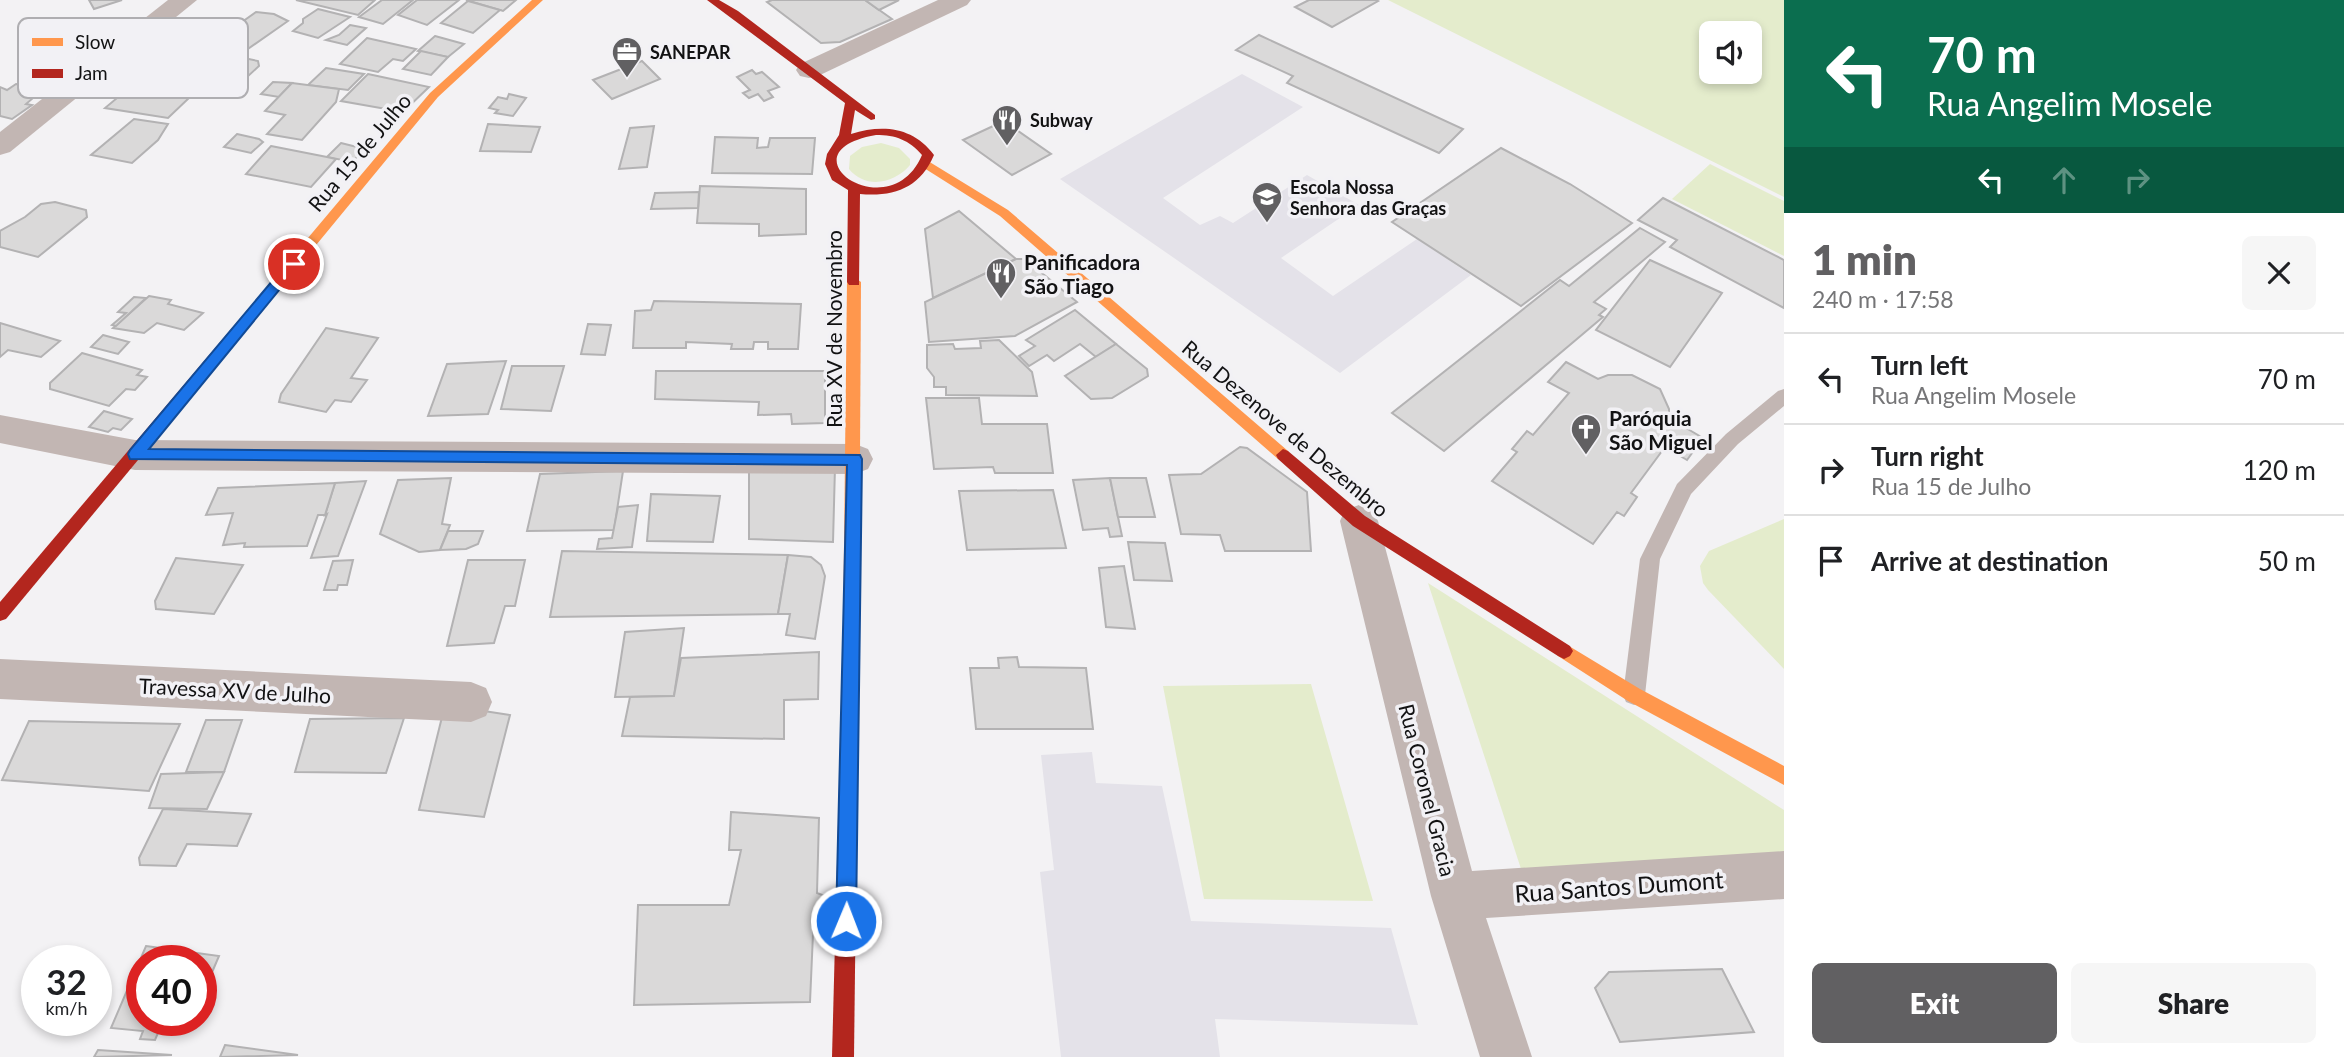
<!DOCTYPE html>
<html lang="en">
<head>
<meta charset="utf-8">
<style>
  :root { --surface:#fff; --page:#f6f6f6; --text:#202124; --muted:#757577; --line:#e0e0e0; --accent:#616062 }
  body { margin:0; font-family:Lato,sans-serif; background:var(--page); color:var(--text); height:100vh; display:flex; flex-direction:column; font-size:26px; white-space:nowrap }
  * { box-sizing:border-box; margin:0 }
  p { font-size:23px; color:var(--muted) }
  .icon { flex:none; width:38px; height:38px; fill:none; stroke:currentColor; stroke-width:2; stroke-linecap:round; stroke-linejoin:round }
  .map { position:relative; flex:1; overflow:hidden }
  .sheet { display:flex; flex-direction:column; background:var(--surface); width:560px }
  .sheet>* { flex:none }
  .banner { background:#0b6e4f; color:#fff; overflow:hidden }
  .controls { position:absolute; left:1699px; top:21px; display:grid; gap:14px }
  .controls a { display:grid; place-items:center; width:63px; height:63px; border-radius:10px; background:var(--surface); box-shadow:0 4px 10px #0003; font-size:35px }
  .speed { position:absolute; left:21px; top:945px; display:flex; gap:14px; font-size:35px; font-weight:700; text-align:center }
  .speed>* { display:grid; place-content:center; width:91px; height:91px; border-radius:50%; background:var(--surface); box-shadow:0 4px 10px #0003; line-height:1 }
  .speed small { font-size:18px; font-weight:400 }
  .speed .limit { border:10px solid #d22; background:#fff; color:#111 }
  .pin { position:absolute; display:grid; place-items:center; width:60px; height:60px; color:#fff; margin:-30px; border:4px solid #fff; border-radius:50%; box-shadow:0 2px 7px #0007 }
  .me { position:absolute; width:77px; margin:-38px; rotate:1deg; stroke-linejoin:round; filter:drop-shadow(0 0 5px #0008) }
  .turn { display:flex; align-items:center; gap:24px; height:147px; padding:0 28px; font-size:32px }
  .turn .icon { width:91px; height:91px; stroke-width:2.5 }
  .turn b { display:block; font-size:49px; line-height:60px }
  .lanes { display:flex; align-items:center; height:66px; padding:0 28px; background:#0003; justify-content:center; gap:35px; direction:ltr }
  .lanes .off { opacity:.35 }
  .round { display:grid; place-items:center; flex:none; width:74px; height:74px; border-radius:10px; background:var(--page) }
  .headline { display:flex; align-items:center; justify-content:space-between; height:119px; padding:0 28px }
  h1 { font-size:42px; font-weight:800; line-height:52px; color:var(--accent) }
  .button { display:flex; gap:14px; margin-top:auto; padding:14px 28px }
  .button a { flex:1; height:80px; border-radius:10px; background:var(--accent); color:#fff; font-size:28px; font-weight:800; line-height:80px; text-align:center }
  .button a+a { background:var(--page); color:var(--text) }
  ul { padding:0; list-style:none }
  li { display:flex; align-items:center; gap:21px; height:91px; padding:0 28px; border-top:2px solid var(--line) }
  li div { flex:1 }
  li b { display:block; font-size:26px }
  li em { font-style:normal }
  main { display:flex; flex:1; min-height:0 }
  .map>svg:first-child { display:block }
</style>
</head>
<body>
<main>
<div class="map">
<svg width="1784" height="1057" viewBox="0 0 1784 1057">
  <rect width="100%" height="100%" fill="#f3f2f4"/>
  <g fill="#e4e2e9">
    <polygon points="1242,74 1303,107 1163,198 1200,225 1220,216 1233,223 1307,175 1359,205 1281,258 1333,296 1417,239 1471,275 1340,373 1060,179"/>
    <polygon points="1092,752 1096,783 1162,786 1191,921 1391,928 1418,1025 1215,1019 1220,1057 1061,1057 1040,872 1054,870 1041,755"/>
  </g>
  <g fill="#e4eccc" fill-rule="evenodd">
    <path d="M1388 0H1784V197ZM1750 33V72H1712V33Z"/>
    <path d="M881 143 899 148 910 159V165C895 183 866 190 849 169L850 156 862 147Z"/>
    <polygon points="1710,164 1784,201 1784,256 1672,199"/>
    <polygon points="1784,519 1784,669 1708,590 1703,583 1700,566 1709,551"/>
    <polygon points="1428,583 1784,810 1784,859 1522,872"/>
    <polygon points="1311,684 1373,901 1204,899 1163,686"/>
  </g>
  <g fill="#dad9d9" stroke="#b3b2b3" stroke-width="2">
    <polygon points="89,0 122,0 94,9"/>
    <polygon points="296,0 375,0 358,15"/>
    <polygon points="382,0 413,0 383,24 359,17"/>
    <polygon points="417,0 459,0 427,25 398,15"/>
    <polygon points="466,0 516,0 503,11"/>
    <polygon points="772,0 865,0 892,19 840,42 821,43 767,2"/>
    <polygon points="865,0 899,0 879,10"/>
    <polygon points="1309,0 1376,0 1378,1 1332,27 1295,7"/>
    <polygon points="468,1 500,10 473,33 441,23"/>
    <polygon points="318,9 350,17 318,38 293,31 303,23 303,19"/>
    <polygon points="256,12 274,14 288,21 235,58 204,52 204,49"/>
    <polygon points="350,25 366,28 347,45 326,40 339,35"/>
    <polygon points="1259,35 1463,129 1439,153 1287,83 1293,76 1236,50"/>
    <polygon points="435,36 464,44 448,57 418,51"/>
    <polygon points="367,38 416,49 403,61 393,59 378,72 340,64"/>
    <polygon points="421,51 448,57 431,75 403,69"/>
    <polygon points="239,57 258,61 259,66 234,89 224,91 206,88"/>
    <polygon points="642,61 660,79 612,99 593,80"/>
    <polygon points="326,68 364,74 348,90 308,85"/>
    <polygon points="752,70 756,74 762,72 779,87 768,91 773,97 764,101 758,94 749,98 743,93 750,90 737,77"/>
    <polygon points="368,74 429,87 403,112 341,101"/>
    <polygon points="273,82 292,83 279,97 261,94"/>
    <polygon points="135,83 140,84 190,97 168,118 105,108"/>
    <polygon points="292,83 339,89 336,102 302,140 267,134 285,115 265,111"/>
    <polygon points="16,84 41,91 26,104 32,105 12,119 0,116 0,87 7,90"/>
    <polygon points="509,94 526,98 513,116 495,113 498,110 489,108 498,97 507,99"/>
    <polygon points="134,119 168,124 158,140 132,163 91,155"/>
    <polygon points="1004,121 1051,154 1012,175 963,140"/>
    <polygon points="488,124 540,127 531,152 480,151"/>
    <polygon points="654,126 647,167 619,169 630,128"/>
    <polygon points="237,134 259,139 263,142 251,153 224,147"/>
    <polygon points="715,137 758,138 757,148 768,147 770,138 815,138 812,174 712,173"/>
    <polygon points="341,143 365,149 352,162 327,157"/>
    <polygon points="271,146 327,157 336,159 311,187 246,174"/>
    <polygon points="1501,148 1570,184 1632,223 1521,306 1392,222"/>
    <polygon points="700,186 806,189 806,234 759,236 759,224 697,223"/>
    <polygon points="699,192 698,208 651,209 655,193"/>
    <polygon points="1663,198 1784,260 1784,308 1670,247 1677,240 1638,220"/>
    <polygon points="55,202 86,210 87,217 38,257 0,247 0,231 25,217 41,204"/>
    <polygon points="959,211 1016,259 933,298 925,229"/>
    <polygon points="1640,228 1665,242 1594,302 1606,309 1599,315 1603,317 1444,451 1392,413 1560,280 1569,286"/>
    <polygon points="1016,259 1025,259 1077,302 1015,336 929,342 925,302"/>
    <polygon points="1650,260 1722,293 1670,367 1596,330"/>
    <polygon points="149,296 171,300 168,304 203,313 184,330 157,323 144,333 113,328"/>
    <polygon points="134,297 146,298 116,326 112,325 126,313 118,312"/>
    <polygon points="654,301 801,304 798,349 768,349 768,342 754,342 753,349 731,349 732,344 686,342 686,348 633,348 635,311 651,310"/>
    <polygon points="1075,310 1116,344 1096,357 1080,344 1054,361 1047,355 1029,366 1019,356 1035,346 1026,340"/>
    <polygon points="0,323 60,341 41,357 8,350 0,357"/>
    <polygon points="588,324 611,325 605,355 581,354"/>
    <polygon points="326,328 378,338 351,378 367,380 351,402 335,400 326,412 279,402 281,394"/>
    <polygon points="103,335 129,342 118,354 91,347"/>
    <polygon points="999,340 1032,372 1037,396 946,395 946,387 934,387 934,377 927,368 927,345 953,344 955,349 981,348 980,341"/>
    <polygon points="1116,344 1147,369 1148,376 1112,398 1091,399 1065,376"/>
    <polygon points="82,353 142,370 137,375 147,377 135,390 126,389 109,406 50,389 50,383"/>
    <polygon points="506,361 488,414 428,416 447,364"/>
    <polygon points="1566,362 1598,379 1608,375 1632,375 1660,389 1669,409 1669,418 1703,438 1687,460 1665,447 1631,493 1637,497 1624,516 1617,512 1593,544 1492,481 1517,452 1512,449 1527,431 1533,435 1569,393 1548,382"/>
    <polygon points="512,366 564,366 551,411 501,409"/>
    <polygon points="656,371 825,371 825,423 792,424 791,414 758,415 759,402 655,399"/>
    <polygon points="926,398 979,398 982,424 1047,424 1053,473 995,473 993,467 934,469"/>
    <polygon points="104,411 132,419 121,430 113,428 108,432 89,427"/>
    <polygon points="1240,447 1247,448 1307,492 1311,551 1225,551 1220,535 1181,534 1169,475 1201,474"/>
    <polygon points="835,467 833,542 749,539 749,470"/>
    <polygon points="623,471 614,530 527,531 540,474"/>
    <polygon points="451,478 442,524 450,525 440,550 419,552 380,534 398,480"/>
    <polygon points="1110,478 1118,517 1122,536 1110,537 1108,528 1083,530 1073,480"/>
    <polygon points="1110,478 1146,478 1155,517 1118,517"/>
    <polygon points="366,481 338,556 311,558 327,514 325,515 335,483"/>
    <polygon points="335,483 325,515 318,515 307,546 244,547 245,543 223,545 233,513 206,515 218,488"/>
    <polygon points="1053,490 1066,548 967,550 959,491"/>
    <polygon points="651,494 720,496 713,542 647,541"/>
    <polygon points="638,505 632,547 597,549 599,539 612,538 618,507"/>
    <polygon points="448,531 483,531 478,544 466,549 440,550"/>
    <polygon points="1128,542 1165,543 1172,581 1134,580"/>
    <polygon points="562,551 788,555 778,614 550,617"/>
    <polygon points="788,555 811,557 821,565 825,576 815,639 786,635 790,614 778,614"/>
    <polygon points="176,558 243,565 214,614 156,609 155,601"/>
    <polygon points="353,560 347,585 338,585 337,590 324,590 333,561"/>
    <polygon points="468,560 525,560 515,606 505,606 494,643 447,646"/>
    <polygon points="1124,566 1135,629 1106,627 1099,568"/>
    <polygon points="684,628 674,696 615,697 625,632"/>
    <polygon points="819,652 818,699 784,700 784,739 622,736 630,697 674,696 681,658"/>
    <polygon points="1017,657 1019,667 1086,668 1093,729 976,729 970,668 999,668 998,658"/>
    <polygon points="445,705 510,715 484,817 419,810"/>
    <polygon points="404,718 386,773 295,772 310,719"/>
    <polygon points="206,720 242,720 224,772 186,772"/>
    <polygon points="29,721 180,724 149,791 2,780"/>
    <polygon points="224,772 207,809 149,808 161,774"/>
    <polygon points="163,809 251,814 237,846 187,844 176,866 140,865 139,858"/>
    <polygon points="731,812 819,818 817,893 825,896 814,911 810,1002 634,1005 638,905 729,905 741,850 729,850"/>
    <polygon points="146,946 219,956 201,998 201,961 142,961 142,1020 192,1020 188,1030 160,1028 155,1040 140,1039 143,1031 111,1028"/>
    <polygon points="1722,969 1754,1032 1620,1042 1595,988 1609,972"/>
    <polygon points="225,1045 298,1055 220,1057"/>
    <polygon points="98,1050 172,1055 94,1057"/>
  </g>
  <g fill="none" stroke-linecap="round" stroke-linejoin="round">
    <polygon fill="#c2b6b3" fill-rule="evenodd" points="1784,389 1784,406 1738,444 1691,494 1660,559 1645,695 1642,702 1634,705 1626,702 1623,695 1640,559 1677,484 1726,434 1778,391"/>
    <g fill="#c2b6b3" fill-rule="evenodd">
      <polygon points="168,0 197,0 10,152 0,155 0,132"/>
      <polygon points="938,0 971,0 967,5 818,76 809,78 800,76 796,70 800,64"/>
      <polygon points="0,415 135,440 855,444 868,449 873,459 868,469 855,474 135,470 0,443"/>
      <polygon points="1359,505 1373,510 1378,521 1472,871 1784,851 1784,899 1486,918 1532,1057 1480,1057 1431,896 1340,521 1345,510"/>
      <polygon points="0,659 471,682 486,688 492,702 486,716 471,722 0,699"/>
    </g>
    <g fill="#ff974d" fill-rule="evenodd">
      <polygon points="532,0 543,0 438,97 275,295 265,295 265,289 430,93"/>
      <polygon points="928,161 1008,210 1288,451 1290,455 1288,459 1278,459 1000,216 924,168 922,165"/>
      <polygon points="854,277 861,282 859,633 857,638 851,641 845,638 843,633 847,282"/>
      <polygon points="1564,643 1640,689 1784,766 1784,785 1628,701 1558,656 1555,651 1558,646"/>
    </g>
    <g fill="#b3261e" fill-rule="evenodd">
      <path d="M707 0H719L738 11 875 115V119L871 120 855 110 851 134C883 124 913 127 934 155 920 188 894 197 860 194L859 285H849L847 282 848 190 832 180 825 164 827 154 839 135 845 103ZM876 135C896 135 909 140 922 155 890 231 778 152 876 135Z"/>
      <polygon points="270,287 277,292 275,295 6,619 0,621 0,602 265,289"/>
      <polygon points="1283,449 1288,451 1365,516 1570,646 1573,651 1570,656 1564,659 1558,656 1353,526 1278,459 1276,455"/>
      <polygon points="851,625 857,628 859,633 854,1057 832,1057 843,633 845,628"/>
    </g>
  </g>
  <polygon fill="#1a73e8" stroke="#114b97" stroke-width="2" points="294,260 300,264 298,267 149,449 860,455 862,459 856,921 853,928 846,931 839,928 836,921 847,465 130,459 128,454 130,450 289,261"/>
  <defs>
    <g id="office-pin" transform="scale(1.575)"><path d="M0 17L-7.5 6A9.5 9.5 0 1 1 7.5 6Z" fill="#616062" stroke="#f2f1f5"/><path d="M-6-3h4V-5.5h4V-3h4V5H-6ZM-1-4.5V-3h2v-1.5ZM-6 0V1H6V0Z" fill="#fff"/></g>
    <g id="restaurant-pin" transform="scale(1.575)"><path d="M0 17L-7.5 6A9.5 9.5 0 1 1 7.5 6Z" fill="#616062" stroke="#f2f1f5"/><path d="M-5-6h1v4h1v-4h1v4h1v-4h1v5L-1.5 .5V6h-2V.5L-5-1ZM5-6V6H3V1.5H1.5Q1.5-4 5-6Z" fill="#fff"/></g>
    <g id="school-pin" transform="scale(1.575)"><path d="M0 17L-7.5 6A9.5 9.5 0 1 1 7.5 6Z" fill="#616062" stroke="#f2f1f5"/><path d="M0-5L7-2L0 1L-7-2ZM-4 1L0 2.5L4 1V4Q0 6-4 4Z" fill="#fff"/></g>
    <g id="church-pin" transform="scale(1.575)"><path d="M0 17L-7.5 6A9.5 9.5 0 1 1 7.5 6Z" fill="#616062" stroke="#f2f1f5"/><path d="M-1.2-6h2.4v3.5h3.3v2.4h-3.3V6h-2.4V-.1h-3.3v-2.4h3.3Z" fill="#fff"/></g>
  </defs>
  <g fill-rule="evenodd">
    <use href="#office-pin" x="627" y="52"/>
    <use href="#restaurant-pin" x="1007" y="120"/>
    <use href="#school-pin" x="1267" y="197"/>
    <use href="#restaurant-pin" x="1001" y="273"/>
    <use href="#church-pin" x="1586" y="429"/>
  </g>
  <g text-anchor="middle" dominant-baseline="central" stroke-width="7" stroke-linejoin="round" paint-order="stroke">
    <g font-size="18" font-weight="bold" fill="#121213" stroke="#f2f1f5" text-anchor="start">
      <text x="650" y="52">SANEPAR</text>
      <text x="1030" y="120">Subway</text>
      <text x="1290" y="187">Escola Nossa<tspan x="1290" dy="21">Senhora das Graças</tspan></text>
    </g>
    <g font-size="21" fill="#121213" stroke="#f2f1f5">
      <text transform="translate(359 152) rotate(-50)">Rua 15 de Julho</text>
      <text transform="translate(833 329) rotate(-90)">Rua XV de Novembro</text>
      <text transform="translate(1286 428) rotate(40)">Rua Dezenove de Dezembro</text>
      <text transform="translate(235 690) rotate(3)">Travessa XV de Julho</text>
      <text transform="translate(1428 790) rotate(76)">Rua Coronel Gracia</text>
    </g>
    <g font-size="21" font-weight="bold" fill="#121213" stroke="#f2f1f5" text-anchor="start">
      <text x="1024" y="261">Panificadora<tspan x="1024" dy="24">São Tiago</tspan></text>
      <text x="1609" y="417">Paróquia<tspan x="1609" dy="24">São Miguel</tspan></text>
    </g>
    <g font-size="24" fill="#121213" stroke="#f2f1f5">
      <text transform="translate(1619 886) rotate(-4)">Rua Santos Dumont</text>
    </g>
  </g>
  <rect x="18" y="18" width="230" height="80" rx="10" fill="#f2f1f5" stroke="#afaeb1" stroke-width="2"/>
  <rect x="32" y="38" width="31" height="8" fill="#ff974d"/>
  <rect x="32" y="69" width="31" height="9" fill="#b3261e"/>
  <g font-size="19" fill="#121213">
    <text x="75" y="49">Slow</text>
    <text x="75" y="80">Jam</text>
  </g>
</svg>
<div class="controls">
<a><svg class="icon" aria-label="sound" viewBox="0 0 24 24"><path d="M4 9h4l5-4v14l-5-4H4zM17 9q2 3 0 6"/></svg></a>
</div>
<div class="speed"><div>32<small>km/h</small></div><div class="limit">40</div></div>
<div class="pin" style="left:294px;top:264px;background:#d93025"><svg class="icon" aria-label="arrive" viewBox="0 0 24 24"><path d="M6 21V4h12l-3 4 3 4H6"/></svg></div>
<svg class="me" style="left:846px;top:921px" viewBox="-20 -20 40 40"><circle r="17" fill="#1a73e8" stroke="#fff" stroke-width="3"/><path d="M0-11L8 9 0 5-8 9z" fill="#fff"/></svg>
</div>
<section class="sheet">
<div class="banner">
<div class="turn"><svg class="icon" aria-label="left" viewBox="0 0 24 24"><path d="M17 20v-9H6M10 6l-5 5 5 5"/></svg><div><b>70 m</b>Rua Angelim Mosele</div></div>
<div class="lanes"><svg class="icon" aria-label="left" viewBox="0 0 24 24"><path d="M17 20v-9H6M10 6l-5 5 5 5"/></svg><svg class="icon off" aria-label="ahead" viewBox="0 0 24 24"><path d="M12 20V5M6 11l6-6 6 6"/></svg><svg class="icon off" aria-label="right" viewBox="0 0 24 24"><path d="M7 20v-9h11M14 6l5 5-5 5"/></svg></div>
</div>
<div class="headline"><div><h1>1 min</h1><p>240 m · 17:58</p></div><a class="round"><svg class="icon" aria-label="close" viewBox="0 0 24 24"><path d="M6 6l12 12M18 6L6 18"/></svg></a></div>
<ul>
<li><svg class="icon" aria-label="left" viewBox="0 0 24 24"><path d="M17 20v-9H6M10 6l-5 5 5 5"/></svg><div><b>Turn left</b><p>Rua Angelim Mosele</p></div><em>70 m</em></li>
<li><svg class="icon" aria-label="right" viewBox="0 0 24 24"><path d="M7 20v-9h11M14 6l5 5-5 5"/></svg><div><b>Turn right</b><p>Rua 15 de Julho</p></div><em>120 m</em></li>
<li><svg class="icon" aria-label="arrive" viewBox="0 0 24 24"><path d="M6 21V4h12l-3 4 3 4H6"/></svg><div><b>Arrive at destination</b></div><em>50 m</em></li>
</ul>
<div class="button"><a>Exit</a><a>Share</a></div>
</section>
</main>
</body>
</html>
